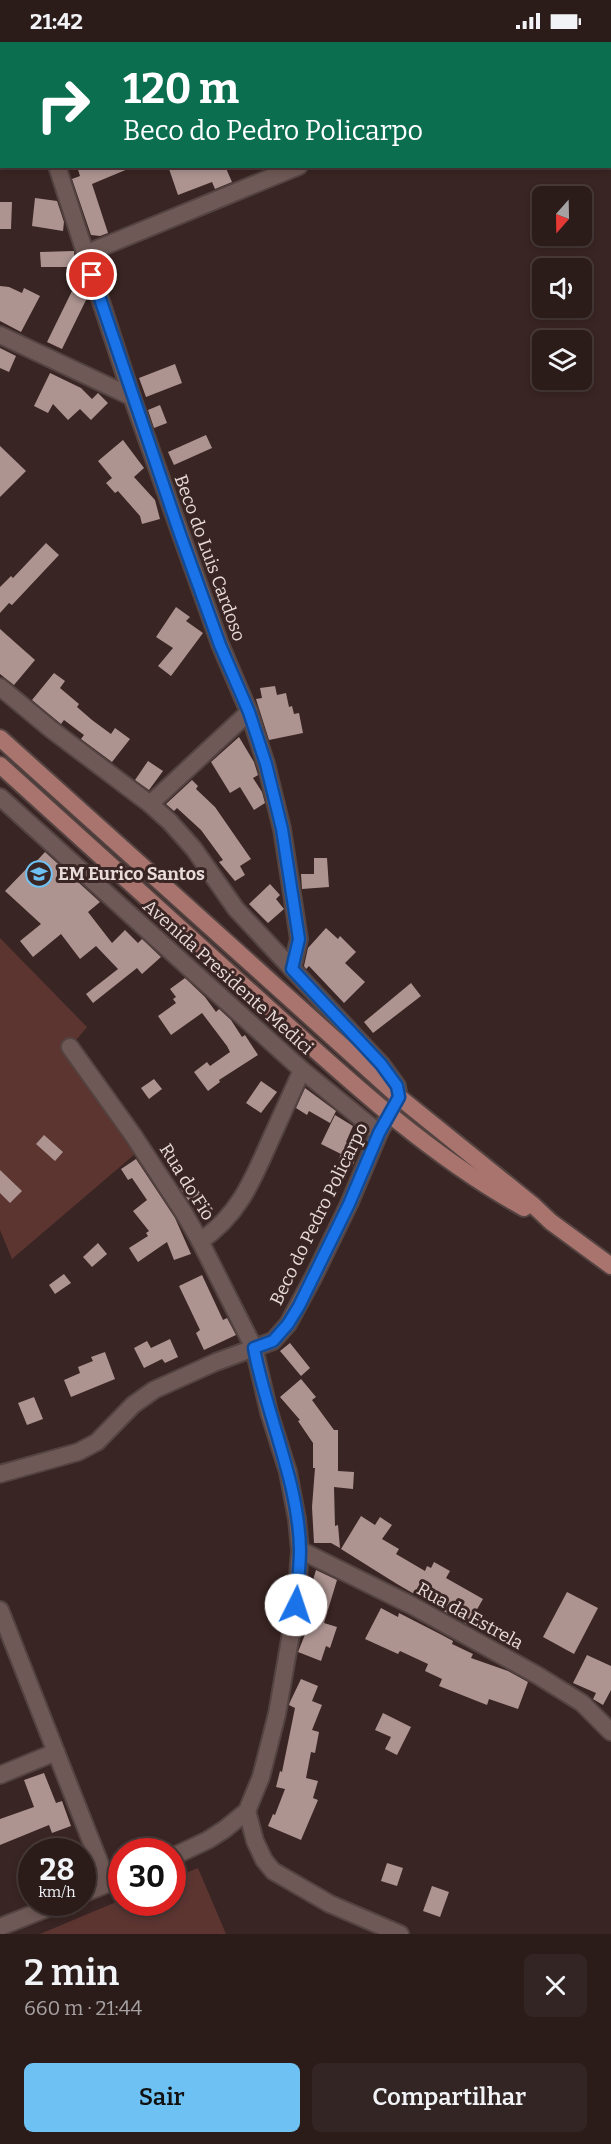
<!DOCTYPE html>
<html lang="pt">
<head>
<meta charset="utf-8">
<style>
  :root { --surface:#2b1c1a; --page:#332523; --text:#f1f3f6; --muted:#a6a1a2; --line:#473a39; --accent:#6ec2f3 }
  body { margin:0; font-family:Bitter,serif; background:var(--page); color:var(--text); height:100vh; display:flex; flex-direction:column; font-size:22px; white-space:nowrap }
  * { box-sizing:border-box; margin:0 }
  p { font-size:20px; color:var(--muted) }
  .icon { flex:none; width:33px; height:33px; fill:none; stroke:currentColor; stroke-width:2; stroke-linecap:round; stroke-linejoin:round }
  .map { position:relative; height:1892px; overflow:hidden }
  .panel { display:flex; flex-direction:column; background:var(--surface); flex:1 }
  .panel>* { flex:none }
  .guide { position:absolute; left:0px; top:0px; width:612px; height:126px; box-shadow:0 3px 9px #0003,0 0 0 2px var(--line); background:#0b6e4f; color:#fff; overflow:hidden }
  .needle { width:39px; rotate:200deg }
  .fabs { position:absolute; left:532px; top:144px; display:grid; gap:12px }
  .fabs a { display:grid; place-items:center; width:60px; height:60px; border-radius:9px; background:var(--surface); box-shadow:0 3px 9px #0003,0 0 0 2px var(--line); font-size:30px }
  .speed { position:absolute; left:18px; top:1796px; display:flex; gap:12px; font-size:30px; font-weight:700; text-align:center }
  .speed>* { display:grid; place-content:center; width:78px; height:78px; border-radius:50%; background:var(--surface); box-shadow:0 3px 9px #0003,0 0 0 2px var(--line); line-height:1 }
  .speed small { font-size:15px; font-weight:400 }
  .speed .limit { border:9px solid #d22; background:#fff; color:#111 }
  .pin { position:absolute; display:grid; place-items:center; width:51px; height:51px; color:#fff; margin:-26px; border:3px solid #fff; border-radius:50%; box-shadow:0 2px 6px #0007 }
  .me { position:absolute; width:66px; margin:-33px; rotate:4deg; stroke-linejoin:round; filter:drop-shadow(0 0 4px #0008) }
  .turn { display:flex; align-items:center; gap:21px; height:126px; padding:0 24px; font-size:27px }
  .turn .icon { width:78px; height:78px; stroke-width:2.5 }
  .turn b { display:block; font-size:42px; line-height:51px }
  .round { display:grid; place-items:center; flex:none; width:63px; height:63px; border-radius:9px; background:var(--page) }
  .headline { display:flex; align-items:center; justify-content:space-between; height:102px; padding:0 24px }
  h1 { font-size:36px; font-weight:600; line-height:45px }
  .button { display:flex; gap:12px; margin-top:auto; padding:12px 24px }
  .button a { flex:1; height:69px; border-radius:9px; background:var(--accent); color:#111; font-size:24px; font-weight:600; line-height:69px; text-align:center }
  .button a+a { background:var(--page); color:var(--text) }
  .status { display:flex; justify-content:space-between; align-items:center; height:42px; padding:0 30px; background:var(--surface); direction:ltr }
  .status svg { height:16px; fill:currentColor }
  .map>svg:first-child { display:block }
</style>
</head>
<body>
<div class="status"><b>21:42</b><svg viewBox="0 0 49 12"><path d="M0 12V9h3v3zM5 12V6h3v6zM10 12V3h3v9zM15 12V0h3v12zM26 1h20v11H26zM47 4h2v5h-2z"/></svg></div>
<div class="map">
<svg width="611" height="1892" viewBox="0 0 611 1892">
  <rect width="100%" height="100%" fill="#392523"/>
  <g fill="#5c3531">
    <polygon points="0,896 87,985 67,1009 135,1112 12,1217 0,1188"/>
    <polygon points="198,1826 226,1892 40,1892 121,1858 122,1860 172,1860 173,1836"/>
  </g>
  <g fill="#ad9491">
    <polygon points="77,124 135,124 92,142 108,191 100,194 91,193 72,137 80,134"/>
    <polygon points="168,124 225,124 232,140 215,147 212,140 178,153"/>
    <polygon points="35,156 57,159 64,180 63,189 32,184"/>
    <polygon points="0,160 12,160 11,187 0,187"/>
    <polygon points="74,209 75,225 41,225 40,210"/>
    <polygon points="0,244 9,245 22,251 24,246 40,254 21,290 0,279"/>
    <polygon points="72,249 87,256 62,307 47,300"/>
    <polygon points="0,306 16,314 9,330 0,326"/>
    <polygon points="175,322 182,341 146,355 139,336"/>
    <polygon points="50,331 81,346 92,357 98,351 108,361 91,378 80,367 68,378 53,362 48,371 34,364"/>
    <polygon points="160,363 167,381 154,386 148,368"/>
    <polygon points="206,393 212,406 174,423 168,410"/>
    <polygon points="123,398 144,426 134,435 155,458 160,477 142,482 140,474 118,449 115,451 106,441 112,436 98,419"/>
    <polygon points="0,404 26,429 0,455"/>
    <polygon points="46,501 59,513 12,563 9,561 0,571 0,545 11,534 13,536"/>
    <polygon points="176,565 190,575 186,579 203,591 171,634 158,624 173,606 156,595"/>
    <polygon points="0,587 35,618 14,643 0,632"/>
    <polygon points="54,631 65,639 60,646 79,662 77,665 92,678 111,692 115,686 130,697 112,720 81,697 84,693 64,678 61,682 32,658"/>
    <polygon points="275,644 277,653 286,651 289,665 292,664 294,672 299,671 303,691 269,698 256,657 262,656 260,646"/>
    <polygon points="239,695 254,720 258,733 253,736 262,750 265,761 254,768 240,745 230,751 211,720"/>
    <polygon points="148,719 163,729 149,748 135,738"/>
    <polygon points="192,738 198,744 196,747 215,765 251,817 240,824 245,833 235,839 219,820 223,818 201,788 177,766 174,769 166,762"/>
    <polygon points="45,810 100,860 88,870 112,901 125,888 138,901 142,897 161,915 142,932 137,926 93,961 86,952 118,927 96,904 80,917 61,892 33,915 20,899 41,882 5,849 31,822 32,824"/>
    <polygon points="314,816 327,816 329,845 302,847 301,832 314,832"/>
    <polygon points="270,842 280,853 276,857 284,867 268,881 249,862"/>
    <polygon points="326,886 338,897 340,894 356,910 345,921 365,940 344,961 309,924 306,927 304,924 308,906"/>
    <polygon points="185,936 205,955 216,970 219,967 231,978 242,995 245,993 258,1013 219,1038 220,1040 208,1049 194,1030 207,1020 210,1024 230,1010 227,1004 202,971 171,993 158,974 176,961 173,957 176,955 170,947"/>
    <polygon points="411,941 421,954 373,991 364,980"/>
    <polygon points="154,1037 162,1047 149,1057 141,1046"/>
    <polygon points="261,1039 277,1050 261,1071 246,1061"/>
    <polygon points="305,1046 336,1069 330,1081 309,1069 307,1073 296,1066"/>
    <polygon points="335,1073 353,1084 346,1100 360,1106 352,1125 338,1119 341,1112 321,1102"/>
    <polygon points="44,1093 63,1110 55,1119 36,1102"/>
    <polygon points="136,1117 175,1176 191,1212 174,1218 167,1200 138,1220 129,1206 148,1194 146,1191 149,1189 133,1169 147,1158 132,1136 128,1138 121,1127"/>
    <polygon points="0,1128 22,1149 10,1161 0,1151"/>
    <polygon points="190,1138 213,1167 201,1177 180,1146"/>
    <polygon points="98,1201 107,1212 92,1225 83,1215"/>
    <polygon points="64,1232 71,1241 55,1252 49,1243"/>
    <polygon points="202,1233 223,1278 227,1276 236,1293 204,1308 196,1291 200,1288 179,1244"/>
    <polygon points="170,1297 178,1315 165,1321 162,1317 144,1326 134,1306 147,1299 151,1306"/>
    <polygon points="290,1301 310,1326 301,1334 280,1309"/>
    <polygon points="105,1310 115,1337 71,1355 64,1338 80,1331 78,1325 93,1319 91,1315"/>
    <polygon points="301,1337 316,1355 312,1358 334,1388 338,1388 338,1429 354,1430 353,1447 334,1445 335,1484 338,1483 340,1506 331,1501 314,1501 312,1465 315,1426 313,1426 313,1401 298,1379 300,1378 280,1355"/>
    <polygon points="34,1355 43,1377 27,1383 18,1361"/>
    <polygon points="361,1474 375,1483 380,1475 392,1483 382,1497 399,1507 396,1512 425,1529 427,1524 431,1526 434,1520 450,1529 446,1536 483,1557 468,1583 397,1542 341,1507"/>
    <polygon points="316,1528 337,1538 324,1581 337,1585 330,1606 326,1604 321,1619 298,1610 312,1575 305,1573 307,1558"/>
    <polygon points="567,1550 598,1566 574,1612 543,1595"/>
    <polygon points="381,1566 398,1575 399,1571 440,1592 453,1599 452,1602 473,1612 471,1616 508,1629 528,1640 518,1667 489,1657 487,1663 439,1644 442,1637 425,1629 428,1622 400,1609 398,1612 365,1597"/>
    <polygon points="587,1613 611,1624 611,1648 603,1663 593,1657 596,1651 573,1641"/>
    <polygon points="301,1637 318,1644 312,1659 322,1663 312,1688 319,1690 315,1711 311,1710 306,1736 318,1739 313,1756 318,1758 301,1798 268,1784 273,1772 275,1773 285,1747 276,1745 280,1729 282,1730 295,1666 289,1663 290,1660"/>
    <polygon points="383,1671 411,1685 397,1713 385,1707 391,1695 375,1688"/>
    <polygon points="44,1731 56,1761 62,1759 71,1784 52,1791 49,1783 0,1803 0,1777 34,1765 24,1738"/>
    <polygon points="387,1821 403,1826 397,1844 381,1839"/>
    <polygon points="432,1844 449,1850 440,1875 423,1869"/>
  </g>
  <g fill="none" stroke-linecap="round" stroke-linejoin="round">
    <g stroke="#534341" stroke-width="20">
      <g id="minor">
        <polyline points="14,0 15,2"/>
        <polyline points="167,0 168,2"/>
        <polyline points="223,2 226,0"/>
        <polyline points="57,124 132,355 220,602 249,670 266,722 282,787 299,897 292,927"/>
        <polyline points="85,212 299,124"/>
        <polyline points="0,293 132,355"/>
        <polyline points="0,645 52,688 150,762 170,780 194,807 236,867 381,1022 397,1044 399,1055 379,1091 349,1162 314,1234 288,1282 273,1299 216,1320 154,1348 133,1363 97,1400 78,1410 0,1432"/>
        <polyline points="0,755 302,1028 379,1091"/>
        <polyline points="150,762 249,670"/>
        <polyline points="70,1005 133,1093 184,1171 200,1199 254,1306 269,1370 288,1430 297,1477 300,1508 296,1563 277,1672 261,1735 247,1769 225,1787 208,1798 172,1815"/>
        <path d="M200 1199C237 1175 252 1140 269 1101 280 1077 291 1052 302 1028"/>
        <polyline points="300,1508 411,1563 537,1633 582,1661 611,1690"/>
        <polyline points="0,1568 108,1842"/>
        <polyline points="0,1733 56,1710"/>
        <polyline points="247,1769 255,1799 264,1818 273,1829 330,1862 400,1892"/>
        <polyline points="82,1852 122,1836"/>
        <polyline points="0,1885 63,1860"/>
      </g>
    </g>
    <g stroke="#534341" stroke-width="20">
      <g id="primary">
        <polyline points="0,696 399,1055 533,1163 551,1180 611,1224"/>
        <path d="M0 723C88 802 175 882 263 961 345 1035 427 1112 524 1166"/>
      </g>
    </g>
    <use href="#minor" stroke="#6f5956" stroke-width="16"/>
    <use href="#primary" stroke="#a9746e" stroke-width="16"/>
  </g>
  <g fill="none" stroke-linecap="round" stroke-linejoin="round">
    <g stroke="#114b97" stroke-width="15">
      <path id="route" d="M92 233 180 492 220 603 249 670 266 722 282 787 299 897 292 927 381 1022 397 1044 399 1055 379 1091 349 1162 299 1264 288 1282 273 1299 254 1306C266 1373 299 1440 300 1508 300 1526 297 1545 296 1563"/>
    </g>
    <use href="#route" stroke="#1a73e8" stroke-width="10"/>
  </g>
  <defs>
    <g id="school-ring" transform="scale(1.35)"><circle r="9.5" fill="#392523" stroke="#6ec2f3" stroke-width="1.5"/><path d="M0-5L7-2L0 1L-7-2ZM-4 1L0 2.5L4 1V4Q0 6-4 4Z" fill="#6ec2f3"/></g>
  </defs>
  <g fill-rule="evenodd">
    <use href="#school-ring" x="39" y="832"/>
  </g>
  <g text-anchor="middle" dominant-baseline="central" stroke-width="6" stroke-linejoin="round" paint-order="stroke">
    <g font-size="18" fill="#e8dbd9" stroke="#392523">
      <text transform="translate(210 516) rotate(70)">Beco do Luis Cardoso</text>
      <text transform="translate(228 935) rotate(42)">Avenida Presidente Medici</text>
      <text transform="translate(187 1140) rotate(58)">Rua do Fio</text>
      <text transform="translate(319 1172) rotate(-64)">Beco do Pedro Policarpo</text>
      <text transform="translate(470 1574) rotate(29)">Rua da Estrela</text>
    </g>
    <g font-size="18" font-weight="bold" fill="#e8dbd9" stroke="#392523" text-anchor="start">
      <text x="58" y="832">EM Eurico Santos</text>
    </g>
  </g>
</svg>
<div class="fabs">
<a><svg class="needle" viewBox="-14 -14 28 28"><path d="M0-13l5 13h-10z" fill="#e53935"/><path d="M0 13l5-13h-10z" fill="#a6a1a2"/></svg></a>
<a><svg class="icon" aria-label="sound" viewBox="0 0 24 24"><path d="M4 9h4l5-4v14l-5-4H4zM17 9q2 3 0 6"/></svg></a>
<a><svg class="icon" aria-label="layers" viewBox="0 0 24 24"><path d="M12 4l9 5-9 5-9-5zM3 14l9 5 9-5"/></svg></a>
</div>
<div class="speed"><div>28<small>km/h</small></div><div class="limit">30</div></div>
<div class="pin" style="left:92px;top:233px;background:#d93025"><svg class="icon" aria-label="arrive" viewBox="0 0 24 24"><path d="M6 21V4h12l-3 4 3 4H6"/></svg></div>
<svg class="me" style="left:296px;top:1563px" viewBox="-20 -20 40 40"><circle r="19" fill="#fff"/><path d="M0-13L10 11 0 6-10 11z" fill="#1a73e8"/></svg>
<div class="guide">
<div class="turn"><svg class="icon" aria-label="right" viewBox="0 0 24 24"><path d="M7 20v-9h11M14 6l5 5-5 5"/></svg><div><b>120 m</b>Beco do Pedro Policarpo</div></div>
</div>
</div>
<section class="panel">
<div class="headline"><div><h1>2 min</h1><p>660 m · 21:44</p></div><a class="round"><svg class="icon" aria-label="close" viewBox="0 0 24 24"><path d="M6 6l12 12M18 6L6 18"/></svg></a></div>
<div class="button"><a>Sair</a><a>Compartilhar</a></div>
</section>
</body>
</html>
